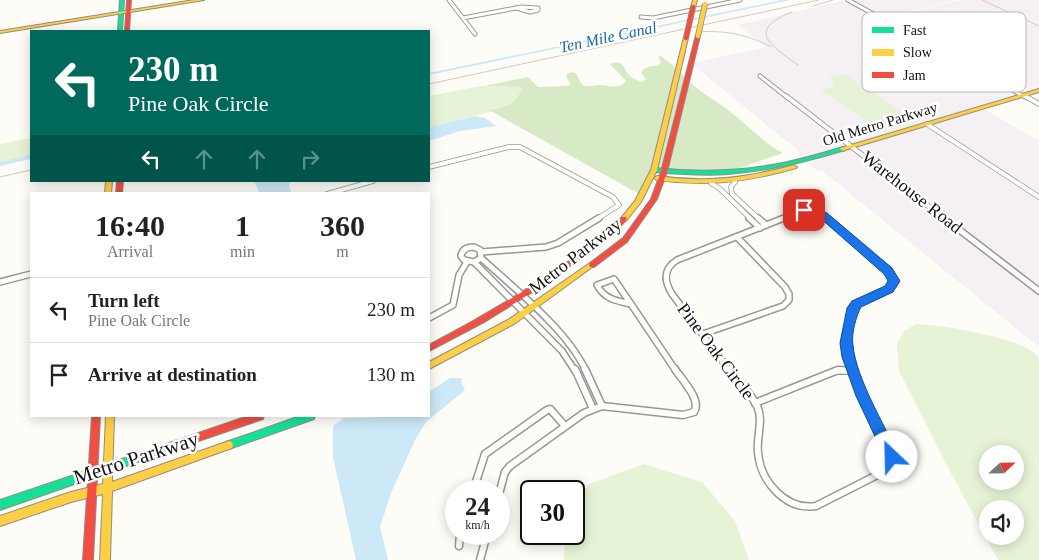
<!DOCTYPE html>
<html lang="en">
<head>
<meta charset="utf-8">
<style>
  :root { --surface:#fff; --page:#f2f2f2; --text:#222; --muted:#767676; --line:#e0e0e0 }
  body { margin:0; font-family:Georgia,serif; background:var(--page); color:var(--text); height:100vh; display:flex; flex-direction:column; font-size:19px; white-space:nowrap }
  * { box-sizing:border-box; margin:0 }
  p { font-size:16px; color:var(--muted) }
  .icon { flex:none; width:28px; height:28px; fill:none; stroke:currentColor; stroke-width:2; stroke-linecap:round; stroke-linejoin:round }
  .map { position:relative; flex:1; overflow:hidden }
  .drawer { position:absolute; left:30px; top:192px; width:400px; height:225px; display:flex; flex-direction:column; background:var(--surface); border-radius:0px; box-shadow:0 2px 12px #0003 }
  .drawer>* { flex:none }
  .banner { position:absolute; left:30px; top:30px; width:400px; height:152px; border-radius:0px; box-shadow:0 2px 12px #0003; background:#00695c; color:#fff; overflow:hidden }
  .needle { width:32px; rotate:68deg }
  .fabs { position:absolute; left:979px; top:445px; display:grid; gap:10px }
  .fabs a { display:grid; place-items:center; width:45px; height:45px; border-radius:50%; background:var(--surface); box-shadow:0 2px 12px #0003; font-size:25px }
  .speed { position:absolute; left:445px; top:480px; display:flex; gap:10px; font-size:25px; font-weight:700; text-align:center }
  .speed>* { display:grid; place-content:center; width:65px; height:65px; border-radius:50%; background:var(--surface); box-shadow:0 2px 12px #0003; line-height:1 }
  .speed small { font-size:12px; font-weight:400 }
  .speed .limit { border:2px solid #111; border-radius:8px; background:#fff; color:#111 }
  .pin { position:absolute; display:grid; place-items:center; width:42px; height:42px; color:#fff; margin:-21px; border-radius:10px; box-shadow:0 2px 8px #0006 }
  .me { position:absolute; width:55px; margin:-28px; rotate:336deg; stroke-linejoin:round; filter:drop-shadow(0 0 4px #0008) }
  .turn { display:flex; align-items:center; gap:18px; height:105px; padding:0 15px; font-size:22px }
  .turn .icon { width:65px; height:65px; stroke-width:2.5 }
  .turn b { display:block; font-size:35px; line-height:42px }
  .lanes { display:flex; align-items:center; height:48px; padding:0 15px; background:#0003; justify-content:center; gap:25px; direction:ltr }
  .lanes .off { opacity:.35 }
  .eta { display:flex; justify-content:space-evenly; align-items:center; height:85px; text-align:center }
  .eta b { font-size:30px; font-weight:700; line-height:35px }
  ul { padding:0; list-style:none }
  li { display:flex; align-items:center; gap:15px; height:65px; padding:0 15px; border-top:1px solid var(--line) }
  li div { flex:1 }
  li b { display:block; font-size:19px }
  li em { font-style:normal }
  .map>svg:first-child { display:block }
</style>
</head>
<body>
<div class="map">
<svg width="1039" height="560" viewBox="0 0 1039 560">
  <rect width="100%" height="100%" fill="#fdfcf7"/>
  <g fill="#f5f0f3">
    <polygon points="846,0 955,0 884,18 1019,91 1039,86 1039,88 978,107 984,109 1039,141 1039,347 821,170 817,171 809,163 816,160 812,157 804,159 798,154 800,152 693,65 696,62 767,47 738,25"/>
    <polygon points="960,0 1039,0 1039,84 1020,90 886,18"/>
  </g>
  <g fill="#e7f3d7" fill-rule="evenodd">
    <polygon points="845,74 917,122 883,132 821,90 832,87 834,82 829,78"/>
    <polygon points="480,86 522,87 519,96 509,107 429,127 429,96"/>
    <polygon points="31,138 31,156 0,162 0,144"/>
    <path d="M916 324C944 325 1003 336 1027 348 1031 350 1035 354 1039 358V560H998L951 473 899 371 897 344 904 331ZM988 454H1015V481H988ZM988 509H1015V536H988Z"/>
    <polygon points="644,464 702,482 735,521 749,560 564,560 565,534 574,534 574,505 589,484"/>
  </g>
  <g fill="#d8eac5">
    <path d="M661 56 676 68 651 170 641 195 489 110C506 107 517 105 522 87L484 86 528 77 538 87 567 86 571 84 566 77 567 74C579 68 576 79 583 85 588 88 594 85 599 85 609 85 619 90 626 81L610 64C624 59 622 68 630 76 633 79 638 80 642 82L646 79 641 73C645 65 652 67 659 65L661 62 658 57Z"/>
    <polygon points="680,72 685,77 661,170 657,169"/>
    <path d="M689 81C703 95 719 102 733 114 750 127 763 143 783 153L725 173 667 171Z"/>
  </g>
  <g fill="#cde8f7">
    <polygon points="475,116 485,118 496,126 460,131 429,141 429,127"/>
    <polygon points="254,181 291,181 289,186 292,194 260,194"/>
    <polygon points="450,378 462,378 461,382 465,390 426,422 415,440 391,493 380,527 388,560 356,560 333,457 333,426 344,418 429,416 429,392"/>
  </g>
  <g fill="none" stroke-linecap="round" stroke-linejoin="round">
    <g fill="#cde8f7" fill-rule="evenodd">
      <polygon points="782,0 790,0 429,75 429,73"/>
      <polygon points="31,155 31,159 0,166 0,162"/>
    </g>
    <g stroke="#979795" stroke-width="5">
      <g id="street-far3">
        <polyline points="449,0 475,34"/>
        <polyline points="848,0 1027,98"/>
        <polygon points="521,7 538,8 538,10 530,12 516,8"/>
        <polyline points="641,17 653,18 740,0"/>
        <polyline points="463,18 516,8"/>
        <polyline points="760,76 788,98"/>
      </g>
    </g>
    <g stroke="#979795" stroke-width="5.5">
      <g id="street-far2">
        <polyline points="786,96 945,219"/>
        <polyline points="1025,96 1039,104"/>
        <polyline points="927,124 1039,197"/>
        <polyline points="429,167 509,147 520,147 613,197 619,205 597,219"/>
        <polyline points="735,182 731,187 732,194 759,219"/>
        <polyline points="711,183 720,189 751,219"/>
        <polyline points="327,194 373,181"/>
        <path d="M781 219C798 212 812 205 828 219"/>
      </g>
    </g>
    <g stroke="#979795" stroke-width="8">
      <g id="street-far1">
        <polyline points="749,218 760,228"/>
        <polyline points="758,218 766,225"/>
        <path d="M826 218 888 271 894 281 889 289 856 304 853 308C847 333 844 346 853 371"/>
        <polyline points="944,218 1039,291"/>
        <path d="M474 247 480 250 481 258 474 262 464 260 461 256C462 249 468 247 474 247Z"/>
        <polyline points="481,252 546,247 558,243 599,218"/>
        <path d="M481 258C514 288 568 331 586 371"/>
        <polyline points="474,262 562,351 575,371"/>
        <path d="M614 279 631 304C617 301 604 299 597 285Z"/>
        <polyline points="0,282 31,274"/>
        <polyline points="631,304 676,371"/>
        <polyline points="429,318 453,305 459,275 467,262"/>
        <polyline points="703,334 783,306 789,300 789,294 785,287 737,237"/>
        <path d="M730 371 672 294C664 281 663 269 677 260L784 218"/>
        <polyline points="836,371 850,371"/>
      </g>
    </g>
    <g stroke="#979795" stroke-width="9">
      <g id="street">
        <polyline points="575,369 593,409"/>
        <polyline points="585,369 602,406"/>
        <path d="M729 369C738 381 751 393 757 406 764 420 756 438 758 452 760 481 786 511 816 506L885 471 891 465 890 452 867 406 853 369"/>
        <polyline points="755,403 838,370 854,371"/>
        <polyline points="473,491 485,454 547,410 550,409 565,426"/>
        <path d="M499 494 505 472 510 466 584 413 602 406 683 415 694 412C702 400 682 380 675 369"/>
        <polyline points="459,546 460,534"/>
        <polyline points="480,560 487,534"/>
      </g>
    </g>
    <g stroke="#8e8d8b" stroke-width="2">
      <g id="fast">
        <polygon points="120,0 124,0 122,31 118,31"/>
        <path d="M843 147 845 148V150C806 162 768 171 728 174 703 176 678 174 654 172L651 170 654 168C694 172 733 172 772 165 796 161 820 154 843 147Z"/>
        <polygon points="300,416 315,416 314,419 229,449 226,448 225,445 226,442 229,441"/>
        <polygon points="178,440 181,441 182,444 181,447 0,510 0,500"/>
      </g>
    </g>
    <g stroke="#8e8d8b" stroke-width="2">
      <g id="slow">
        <polygon points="194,0 204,0 0,33 0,31"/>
        <polygon points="693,0 697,0 695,7 693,8 691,7"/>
        <polygon points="684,37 688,38 657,170 641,202 626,221 622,221 621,219 622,217 635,201 651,170"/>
        <polygon points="1039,89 1039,92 845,150 843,151 840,149 841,148"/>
        <path d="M794 165 797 167 796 168C748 182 706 187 657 180L654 178 657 176C707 183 746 178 794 165Z"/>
        <polygon points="106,181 112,181 111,194 105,194"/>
        <polygon points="590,263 592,263 595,265 514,324 429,369 429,362 508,320"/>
        <polygon points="106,416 114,416 112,482 229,441 232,442 233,445 232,448 229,449 112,491 110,560 100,560 103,494 71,502 0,526 0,516 71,492 103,484"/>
      </g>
    </g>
    <g stroke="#8e8d8b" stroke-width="2">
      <g id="jam">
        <polygon points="127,0 131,0 129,31 125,31"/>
        <polygon points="696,35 700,36 667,172 657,199 627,242 594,267 590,267 589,265 590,263 623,238 651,199 661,172"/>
        <polygon points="117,181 123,181 122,194 116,194"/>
        <path d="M622 217H626L627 219 614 233 601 244 539 288 486 321 429 351V345C475 321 519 295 562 266 583 251 604 237 622 217Z"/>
        <polygon points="92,416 100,416 93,560 83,560"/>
        <polygon points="248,416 264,416 263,419 260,420 178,448 175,447 174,444 175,441 178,440"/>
      </g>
    </g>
    <use href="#street-far3" stroke="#fffffe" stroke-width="3"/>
    <use href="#street-far2" stroke="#fffffe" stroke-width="4"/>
    <use href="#street-far1" stroke="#fffffe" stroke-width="5"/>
    <use href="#street" stroke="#fffffe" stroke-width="6"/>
    <use href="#fast" fill="#16e098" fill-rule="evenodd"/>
    <use href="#slow" fill="#ffcf43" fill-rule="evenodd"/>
    <use href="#jam" fill="#f24e42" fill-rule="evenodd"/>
    <g stroke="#d9c6c7" stroke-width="1">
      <polyline points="982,0 1039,26"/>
      <polyline points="813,6 833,0"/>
      <path d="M792 12C746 30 770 45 798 65"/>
      <path d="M697 32C724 30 747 34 771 47"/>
      <polyline points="429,84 819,0"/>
      <polyline points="0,177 31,170"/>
    </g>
    <g stroke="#8e8d8b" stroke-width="6" stroke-linecap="butt">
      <polyline id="slow-bridge" points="698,36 705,4"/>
    </g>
    <g stroke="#8e8d8b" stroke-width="6" stroke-linecap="butt">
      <polyline id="jam-bridge" points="686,38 693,7"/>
    </g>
    <use href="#slow-bridge" stroke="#ffcf43" stroke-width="4.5"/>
    <use href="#jam-bridge" stroke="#f24e42" stroke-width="4.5"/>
  </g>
  <path fill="#1a73e8" stroke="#114b97" d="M804 207 815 208 827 213 892 268 900 281 893 292 861 307C856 316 851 335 853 345 856 379 885 425 899 457L897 462 892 464 887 462 856 396 842 357 840 343 847 308 852 301 885 286 888 281 884 274 819 217 813 214 801 213V208Z"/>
  <g text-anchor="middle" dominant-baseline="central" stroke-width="5" stroke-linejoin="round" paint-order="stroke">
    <g font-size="15" fill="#111" stroke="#fff">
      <text transform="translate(880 124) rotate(-17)">Old Metro Parkway</text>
    </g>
    <g font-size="16" font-style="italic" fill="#1768a6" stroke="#fff">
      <text transform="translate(608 37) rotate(-12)">Ten Mile Canal</text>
    </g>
    <g font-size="18" fill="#111" stroke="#fff">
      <text transform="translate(912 192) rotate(38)">Warehouse Road</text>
      <text transform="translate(575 256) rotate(-38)">Metro Parkway</text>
      <text transform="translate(716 351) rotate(53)">Pine Oak Circle</text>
    </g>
    <g font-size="21" fill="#111" stroke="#fff">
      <text transform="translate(136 458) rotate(-18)">Metro Parkway</text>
    </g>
  </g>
  <rect x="862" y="12" width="164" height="80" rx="8" fill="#fff" stroke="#b8b8b8" stroke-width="1"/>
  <rect x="872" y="27" width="22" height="6" fill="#16e098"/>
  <rect x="872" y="49" width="22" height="7" fill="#ffcf43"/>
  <rect x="872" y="72" width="22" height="6" fill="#f24e42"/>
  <g font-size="14" fill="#111">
    <text x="903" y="35">Fast</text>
    <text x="903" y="57">Slow</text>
    <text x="903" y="80">Jam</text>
  </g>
</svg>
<div class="fabs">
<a><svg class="needle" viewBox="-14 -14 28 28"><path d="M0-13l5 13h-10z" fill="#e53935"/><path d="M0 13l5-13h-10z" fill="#767676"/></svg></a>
<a><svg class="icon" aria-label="sound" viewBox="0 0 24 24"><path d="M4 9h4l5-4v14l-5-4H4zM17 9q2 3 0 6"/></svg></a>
</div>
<div class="speed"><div>24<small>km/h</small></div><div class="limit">30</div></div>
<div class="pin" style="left:804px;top:210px;background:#d93025"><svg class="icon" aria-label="arrive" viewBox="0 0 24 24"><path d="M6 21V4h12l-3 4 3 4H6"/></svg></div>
<svg class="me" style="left:892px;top:457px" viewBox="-20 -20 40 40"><circle r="19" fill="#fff"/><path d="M0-13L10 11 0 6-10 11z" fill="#1a73e8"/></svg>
<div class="banner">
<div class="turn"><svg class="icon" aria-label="left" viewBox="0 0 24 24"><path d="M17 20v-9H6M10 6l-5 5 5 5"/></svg><div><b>230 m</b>Pine Oak Circle</div></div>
<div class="lanes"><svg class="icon" aria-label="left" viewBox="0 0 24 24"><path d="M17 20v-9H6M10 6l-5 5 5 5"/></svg><svg class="icon off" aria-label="ahead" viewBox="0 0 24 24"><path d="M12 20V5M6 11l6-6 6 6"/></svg><svg class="icon off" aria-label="ahead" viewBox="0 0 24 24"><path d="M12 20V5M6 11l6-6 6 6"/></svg><svg class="icon off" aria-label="right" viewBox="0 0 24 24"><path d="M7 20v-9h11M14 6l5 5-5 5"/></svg></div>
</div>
<section class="drawer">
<div class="eta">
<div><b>16:40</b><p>Arrival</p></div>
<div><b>1</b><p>min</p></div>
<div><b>360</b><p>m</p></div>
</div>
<ul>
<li><svg class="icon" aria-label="left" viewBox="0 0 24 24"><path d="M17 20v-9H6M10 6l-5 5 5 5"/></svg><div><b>Turn left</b><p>Pine Oak Circle</p></div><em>230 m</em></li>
<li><svg class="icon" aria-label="arrive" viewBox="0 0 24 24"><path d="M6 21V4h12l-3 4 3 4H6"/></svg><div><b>Arrive at destination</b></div><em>130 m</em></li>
</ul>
</section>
</div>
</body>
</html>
